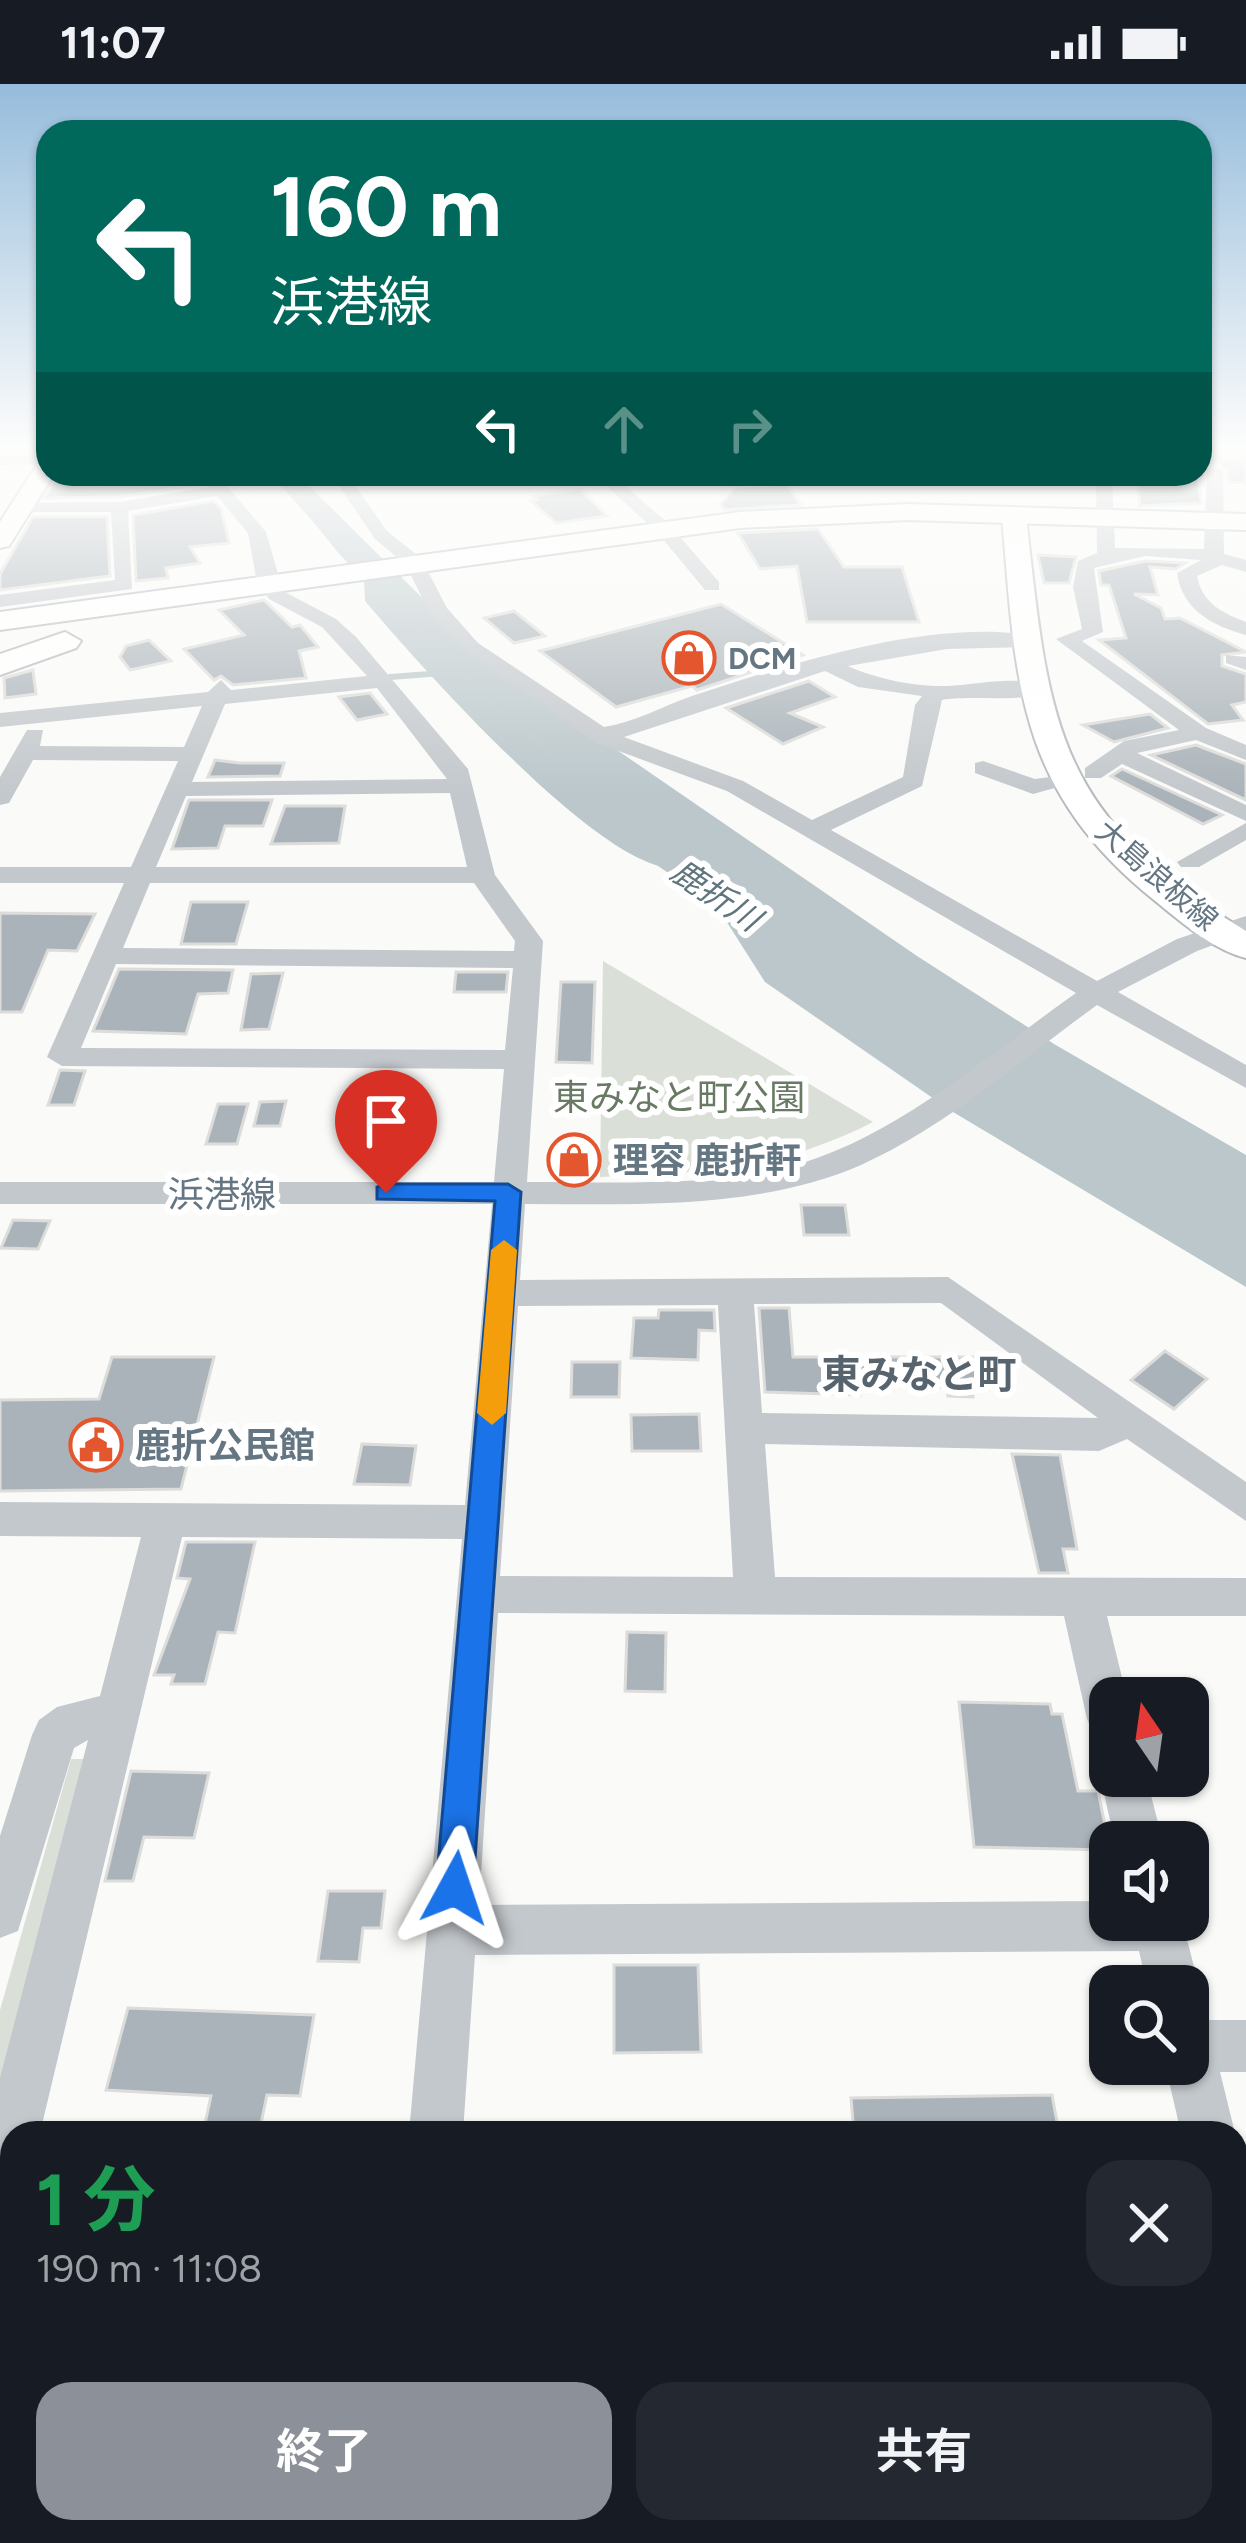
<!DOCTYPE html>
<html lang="ja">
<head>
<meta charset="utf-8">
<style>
  :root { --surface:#171b24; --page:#242831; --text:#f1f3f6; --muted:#9ea1a6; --accent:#8c9099 }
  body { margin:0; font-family:Figtree,"Noto Sans JP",sans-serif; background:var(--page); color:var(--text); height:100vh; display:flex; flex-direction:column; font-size:45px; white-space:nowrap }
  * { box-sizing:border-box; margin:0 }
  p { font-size:39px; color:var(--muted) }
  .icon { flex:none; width:66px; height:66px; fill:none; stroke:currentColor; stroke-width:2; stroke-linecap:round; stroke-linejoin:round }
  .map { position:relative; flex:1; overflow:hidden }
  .side { position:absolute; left:0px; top:2037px; width:1248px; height:423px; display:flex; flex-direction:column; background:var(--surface); border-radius:36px 36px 0 0; box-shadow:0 3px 9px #0004 }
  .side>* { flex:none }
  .banner { position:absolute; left:36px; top:36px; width:1176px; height:366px; border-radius:36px; box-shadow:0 3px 9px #0004; background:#00695c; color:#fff; overflow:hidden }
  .needle { width:78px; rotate:347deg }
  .fabs { position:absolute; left:1089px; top:1593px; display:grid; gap:24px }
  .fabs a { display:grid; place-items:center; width:120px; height:120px; border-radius:24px; background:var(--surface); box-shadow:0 3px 9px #0004; font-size:60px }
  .pin { position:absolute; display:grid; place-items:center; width:102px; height:102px; color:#fff; margin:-123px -51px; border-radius:50% 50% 50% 0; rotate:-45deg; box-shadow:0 0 12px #0007 }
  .pin .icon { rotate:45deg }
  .me { position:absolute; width:132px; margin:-66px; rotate:5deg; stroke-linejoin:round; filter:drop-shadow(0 0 9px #0008) }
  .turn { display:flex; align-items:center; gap:42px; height:252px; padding:0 36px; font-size:54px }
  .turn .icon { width:156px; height:156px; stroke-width:2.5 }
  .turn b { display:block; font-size:84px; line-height:102px }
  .lanes { display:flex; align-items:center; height:114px; padding:0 36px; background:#0003; justify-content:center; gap:60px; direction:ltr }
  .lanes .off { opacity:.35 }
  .round { display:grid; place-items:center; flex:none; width:126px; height:126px; border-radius:36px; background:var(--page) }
  .headline { display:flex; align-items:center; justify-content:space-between; height:204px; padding:0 36px }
  h1 { font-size:72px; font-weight:700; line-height:90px; color:#1e9e55 }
  .action { display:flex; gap:24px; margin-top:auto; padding:24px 36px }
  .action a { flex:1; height:138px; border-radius:36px; background:var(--accent); color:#fff; font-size:48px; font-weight:700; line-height:138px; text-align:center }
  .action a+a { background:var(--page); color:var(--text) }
  .status { display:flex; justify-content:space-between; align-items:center; height:84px; padding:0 60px; background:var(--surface); direction:ltr }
  .status svg { height:33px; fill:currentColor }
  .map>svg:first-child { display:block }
</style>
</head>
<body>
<div class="status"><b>11:07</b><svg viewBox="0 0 49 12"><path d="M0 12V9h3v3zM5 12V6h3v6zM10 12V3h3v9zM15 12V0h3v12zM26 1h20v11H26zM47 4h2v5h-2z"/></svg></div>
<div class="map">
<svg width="1246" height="2459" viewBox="0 0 1246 2459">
  <rect width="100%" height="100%" fill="#fafaf8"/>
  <g fill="#dadfd7">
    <path d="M603 877 873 1038C779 1086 704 1089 600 1093Z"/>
    <polygon points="71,1675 88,1675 0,1998 0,1926"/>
  </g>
  <polygon fill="#bbc7cb" points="275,390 297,390 483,574 917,872 1054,960 1246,1071 1246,1203 953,1028 765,898 716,821 612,751 583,697 429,562 340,471"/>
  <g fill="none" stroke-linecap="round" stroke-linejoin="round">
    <polyline stroke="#bbc7cb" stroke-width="6" points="390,593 443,589"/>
    <path fill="#bbc7cb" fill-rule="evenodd" d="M270 390H298L390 487 392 509C479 606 570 696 681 765L687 774 681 783C611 800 412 572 365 517L364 494Z"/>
  </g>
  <g fill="#aab3b9" stroke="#dcdcda" stroke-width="3">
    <polygon points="1200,372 1246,377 1246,399 1228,398 1228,387 1217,378 1205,383 1200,397"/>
    <polygon points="58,390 101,390 98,401 184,390 195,401 119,413 44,414"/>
    <polygon points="1136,390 1198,390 1201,419 1140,422"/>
    <polygon points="786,400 801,421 724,426 720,420 736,403"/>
    <polygon points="580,405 607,432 556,439 531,417 537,416 533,412"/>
    <polygon points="213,417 221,424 229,459 190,463 200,479 166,484 168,494 136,497 133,431"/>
    <polygon points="33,433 107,433 110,492 0,506 0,490"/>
    <polygon points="818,445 844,483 902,483 919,538 807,538 797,482 760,485 738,449"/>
    <polygon points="1038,471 1076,473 1069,499 1044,499"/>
    <polygon points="1145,477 1185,479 1176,485 1150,483 1158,511 1134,510 1161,524 1165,535 1180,534 1246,568 1222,571 1222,582 1246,590 1246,618 1232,621 1243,636 1208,640 1099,556 1126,554 1109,501 1101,501 1099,487"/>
    <polygon points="264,516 292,543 300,541 318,563 299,567 306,594 233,601 221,592 214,596 184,565 244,551 219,526"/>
    <polygon points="721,520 803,571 697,606 692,602 616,623 540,567"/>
    <polygon points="514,527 545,552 514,559 484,534"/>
    <polygon points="149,556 171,577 130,586 120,573 126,562"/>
    <polygon points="33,586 36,610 5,614 4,594"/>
    <polygon points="809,597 835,613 790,629 823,643 783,660 726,624"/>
    <polygon points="370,609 387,630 357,636 339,613"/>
    <polygon points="1150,630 1168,644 1114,658 1083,641"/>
    <polygon points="1196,661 1246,680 1246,716 1151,671"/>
    <polygon points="215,676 240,679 284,679 280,692 208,693"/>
    <polygon points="1122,685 1222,731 1203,740 1111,692"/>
    <polygon points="189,716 272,716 263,742 225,742 218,764 172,765"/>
    <polygon points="285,722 345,722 339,759 271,760"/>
    <polygon points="191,818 248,818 236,860 181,860"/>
    <polygon points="0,829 95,830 77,867 48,866 22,928 0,928"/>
    <polygon points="119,885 233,886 228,909 198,910 186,950 93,947"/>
    <polygon points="456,888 508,888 506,908 454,908"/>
    <polygon points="283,889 269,945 241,946 251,890"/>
    <polygon points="561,898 595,898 592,979 556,978"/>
    <polygon points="60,986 85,987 74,1021 48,1021"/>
    <polygon points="286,1017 280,1042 254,1042 260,1018"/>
    <polygon points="218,1020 248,1020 237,1060 206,1060"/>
    <polygon points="801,1121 845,1121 849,1151 804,1151"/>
    <polygon points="13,1136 50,1137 38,1165 1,1164"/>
    <polygon points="759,1224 789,1224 793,1273 985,1273 989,1305 972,1304 973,1313 948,1312 947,1303 860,1300 860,1311 765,1308"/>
    <polygon points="659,1226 714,1226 715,1247 699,1246 698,1276 631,1274 634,1234 658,1234"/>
    <polygon points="1165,1267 1207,1295 1174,1325 1131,1296"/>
    <polygon points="112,1273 214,1273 181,1405 0,1407 0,1316 99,1315"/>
    <polygon points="572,1278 620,1278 619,1313 571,1313"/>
    <polygon points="699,1330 701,1367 632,1367 631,1331"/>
    <polygon points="362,1360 416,1362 410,1401 354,1400"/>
    <polygon points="1012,1370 1060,1371 1077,1465 1063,1465 1068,1489 1039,1489"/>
    <polygon points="186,1458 255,1458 235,1549 218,1548 205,1600 171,1600 174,1591 154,1591 190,1495 177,1494"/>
    <polygon points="627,1548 666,1549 665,1608 625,1607"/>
    <polygon points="959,1618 1050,1620 1052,1630 1062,1630 1078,1707 1098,1707 1110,1766 974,1763"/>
    <polygon points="131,1687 209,1689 194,1754 144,1753 133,1797 105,1797"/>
    <polygon points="328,1807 385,1807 381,1844 363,1844 359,1878 318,1877"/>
    <polygon points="614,1881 698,1881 701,1968 614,1969"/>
    <polygon points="128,1924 314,1931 300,2012 267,2011 259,2049 203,2049 211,2012 106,2006"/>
    <polygon points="1052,2011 1059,2049 854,2049 851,2014"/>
  </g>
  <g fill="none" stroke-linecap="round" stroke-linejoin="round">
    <g stroke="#b5babe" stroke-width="4">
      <g id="major">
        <polygon points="48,374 48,390 54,390 9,462 0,464 0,438 40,376"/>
        <path d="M1014 425 1026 432C1049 641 1054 730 1246 847V874C1213 866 1180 837 1154 816 1015 704 1016 597 1002 432Z"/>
      </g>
    </g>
    <g stroke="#b4b9bd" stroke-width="4">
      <g id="highway">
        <polygon points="908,420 1246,430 1246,446 908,436 740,444 0,546 0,528 740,428"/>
        <polygon points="65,548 81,557 76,564 0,591 0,570"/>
      </g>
    </g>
    <g fill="#c3c8cc" fill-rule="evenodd">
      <polygon points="48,370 48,380 0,381 0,371"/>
      <path d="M1215 382 1223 387 1224 470 1246 476V488L1222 481 1197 492C1202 519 1222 529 1246 538V551C1213 542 1182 526 1177 489L1201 476 1145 472 1094 484 1103 548 1082 557 1206 644 1246 661V676L1196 656 1137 669 1246 721V737L1122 680 1101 694H1085V684L1124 657 1179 646 1056 555 1082 545 1073 503 1078 477 1097 469 1096 390H1112L1115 464 1204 465 1207 387Z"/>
      <path d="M200 390H217L266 448 283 507 336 535 356 553 468 685 495 791 543 857 527 1098C604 1098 690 1102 767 1088 883 1066 982 975 1076 909L727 707 597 659 464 567 428 526 406 481 375 455 331 390H347L387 447 421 474 447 524 478 559 604 643C635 638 663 622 692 612 790 580 937 532 1039 553V561L1032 563 947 565 848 582C876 595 917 603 948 602 977 601 1026 588 1049 607 1033 619 969 611 942 616L922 702 831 746 1097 897 1177 855 1246 832V849L1197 867 1118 908 1246 981V1004L1097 921C1022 975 946 1043 861 1081 757 1126 636 1120 525 1120L520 1196 948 1193 1246 1398V1437L1127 1355 1099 1367 765 1360 775 1493 1246 1494V1532H1107L1127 1614H1110V1656L1094 1650 1087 1635 1064 1532 498 1529 479 1821 1110 1817V1836H1182L1199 1902 1191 1920 1188 1902H1147L1139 1867 475 1871 463 2049H409L462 1455 182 1453 40 2049H12V2126L0 2131V1994L88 1656 74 1664 18 1847 0 1854V1752L32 1651 39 1636 57 1623 100 1612 141 1453 0 1452V1418L465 1421 492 1120H0V1098H494L504 985 62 982 47 973 124 799H0V783H131L178 677 33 676 9 719 0 721V693L27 646H43L40 662 184 663 202 622 0 643V629L208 608 221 596 231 606 367 592 322 543 269 515 257 498 248 449 217 412 128 427 132 505 0 523V511L115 496 111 428H21L12 423 15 419 119 418 210 403ZM825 587 858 603 922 612 915 621 903 693 812 736 743 697 624 653ZM377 604 447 695 192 698 225 620ZM450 709 467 783H156L186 712ZM150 799H474L515 857 514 867 123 864ZM116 880 513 884 505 966 81 964ZM941 1219 1098 1334 762 1329 754 1220ZM718 1221 733 1493 500 1492 518 1222Z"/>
      <polygon points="593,390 611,390 669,440 719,498 719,506 705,506 657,448"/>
      <polygon points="1226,571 1246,573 1246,586 1226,579"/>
      <polygon points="983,677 1035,695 1064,691 1076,698 1033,710 975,689 975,679"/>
      <polygon points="1246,739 1246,756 1199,783 1181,783 1177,778"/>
      <polygon points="1110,1675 1110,1692 1146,1692 1163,1758 1115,1758 1100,1692"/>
      <polygon points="1188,1936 1246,1936 1246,1988 1220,1988 1235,2049 1181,2049 1165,1980 1188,1980"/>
      <polygon points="1236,2139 1246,2143 1246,2239 1236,2235"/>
      <rect x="0" y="2214" width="12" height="60"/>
      <rect x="1236" y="2243" width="10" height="60"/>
      <polygon points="378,2448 442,2448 441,2459 377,2459"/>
    </g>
    <use href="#major" fill="#fff" fill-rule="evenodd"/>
    <use href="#highway" fill="#fff" fill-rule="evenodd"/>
  </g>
  <linearGradient id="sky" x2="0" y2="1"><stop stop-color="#96bcdc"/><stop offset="0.51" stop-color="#fdfdfc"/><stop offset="1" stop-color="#fdfdfc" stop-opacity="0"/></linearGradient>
  <rect width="1246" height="711" fill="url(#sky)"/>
  <polygon fill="#1a73e8" stroke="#114b97" stroke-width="3" points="386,1100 508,1100 521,1108 473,1804 468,1817 455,1823 442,1817 436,1804 495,1117 377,1115 377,1103"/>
  <polygon fill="#f59e0b" points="504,1156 517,1166 506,1329 492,1341 477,1329 491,1166"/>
  <defs>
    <g id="shop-ring" transform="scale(2.7)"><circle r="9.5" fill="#fff" stroke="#e4572e" stroke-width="1.5"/><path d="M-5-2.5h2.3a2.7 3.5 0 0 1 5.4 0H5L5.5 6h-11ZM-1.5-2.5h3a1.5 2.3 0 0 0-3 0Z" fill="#e4572e"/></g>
    <g id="civic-ring" transform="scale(2.7)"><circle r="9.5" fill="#fff" stroke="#e4572e" stroke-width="1.5"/><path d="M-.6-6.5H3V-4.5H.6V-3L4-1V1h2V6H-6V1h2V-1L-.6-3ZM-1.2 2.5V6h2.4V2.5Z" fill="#e4572e"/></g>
  </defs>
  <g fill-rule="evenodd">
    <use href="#shop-ring" x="689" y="574"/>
    <use href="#shop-ring" x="574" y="1076"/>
    <use href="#civic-ring" x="96" y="1361"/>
  </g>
  <g text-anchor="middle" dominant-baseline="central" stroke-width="12" stroke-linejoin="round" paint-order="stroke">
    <g font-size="30" font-weight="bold" fill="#657683" stroke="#fff" text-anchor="start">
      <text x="728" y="574">DCM</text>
    </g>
    <g font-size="30" fill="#657683" stroke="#fff">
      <text transform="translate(1157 791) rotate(41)">大島浪板線</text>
    </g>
    <g font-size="33" font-style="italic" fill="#60757c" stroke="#fff">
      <text transform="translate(716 811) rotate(34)">鹿折川</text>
    </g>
    <g font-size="36" fill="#687a64" stroke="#fff">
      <text x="679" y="1013">東みなと町公園</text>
    </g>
    <g font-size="36" font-weight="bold" fill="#657683" stroke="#fff" text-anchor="start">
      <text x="613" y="1076">理容 鹿折軒</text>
      <text x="135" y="1361">鹿折公民館</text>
    </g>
    <g font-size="36" fill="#657683" stroke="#fff">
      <text x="222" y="1110">浜港線</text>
    </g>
    <g font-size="39" font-weight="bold" fill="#57646e" stroke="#fff">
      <text x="919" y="1290">東みなと町</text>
    </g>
  </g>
</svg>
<div class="fabs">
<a><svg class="needle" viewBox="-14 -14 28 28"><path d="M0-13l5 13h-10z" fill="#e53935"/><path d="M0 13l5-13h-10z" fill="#9ea1a6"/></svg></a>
<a><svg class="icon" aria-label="sound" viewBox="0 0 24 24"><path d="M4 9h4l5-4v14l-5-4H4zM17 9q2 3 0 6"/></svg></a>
<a><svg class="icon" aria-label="search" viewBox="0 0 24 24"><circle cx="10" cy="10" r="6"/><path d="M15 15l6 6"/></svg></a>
</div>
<div class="pin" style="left:386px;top:1109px;background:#d93025"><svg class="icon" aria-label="arrive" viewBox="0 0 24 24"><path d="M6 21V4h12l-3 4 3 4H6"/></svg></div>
<svg class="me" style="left:455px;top:1804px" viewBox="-20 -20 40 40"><path d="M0-17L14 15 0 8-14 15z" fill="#1a73e8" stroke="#fff" stroke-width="4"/></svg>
<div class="banner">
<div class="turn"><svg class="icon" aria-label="left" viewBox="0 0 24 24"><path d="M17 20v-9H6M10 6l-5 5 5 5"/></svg><div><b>160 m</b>浜港線</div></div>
<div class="lanes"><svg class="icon" aria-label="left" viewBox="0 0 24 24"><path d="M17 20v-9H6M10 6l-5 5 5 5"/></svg><svg class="icon off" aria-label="ahead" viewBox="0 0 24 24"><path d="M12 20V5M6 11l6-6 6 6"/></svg><svg class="icon off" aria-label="right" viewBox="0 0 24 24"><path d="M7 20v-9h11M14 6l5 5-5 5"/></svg></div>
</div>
<section class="side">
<div class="headline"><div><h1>1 分</h1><p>190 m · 11:08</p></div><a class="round"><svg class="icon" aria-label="close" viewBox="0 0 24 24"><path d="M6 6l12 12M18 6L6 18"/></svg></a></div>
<div class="action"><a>終了</a><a>共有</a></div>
</section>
</div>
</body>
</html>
